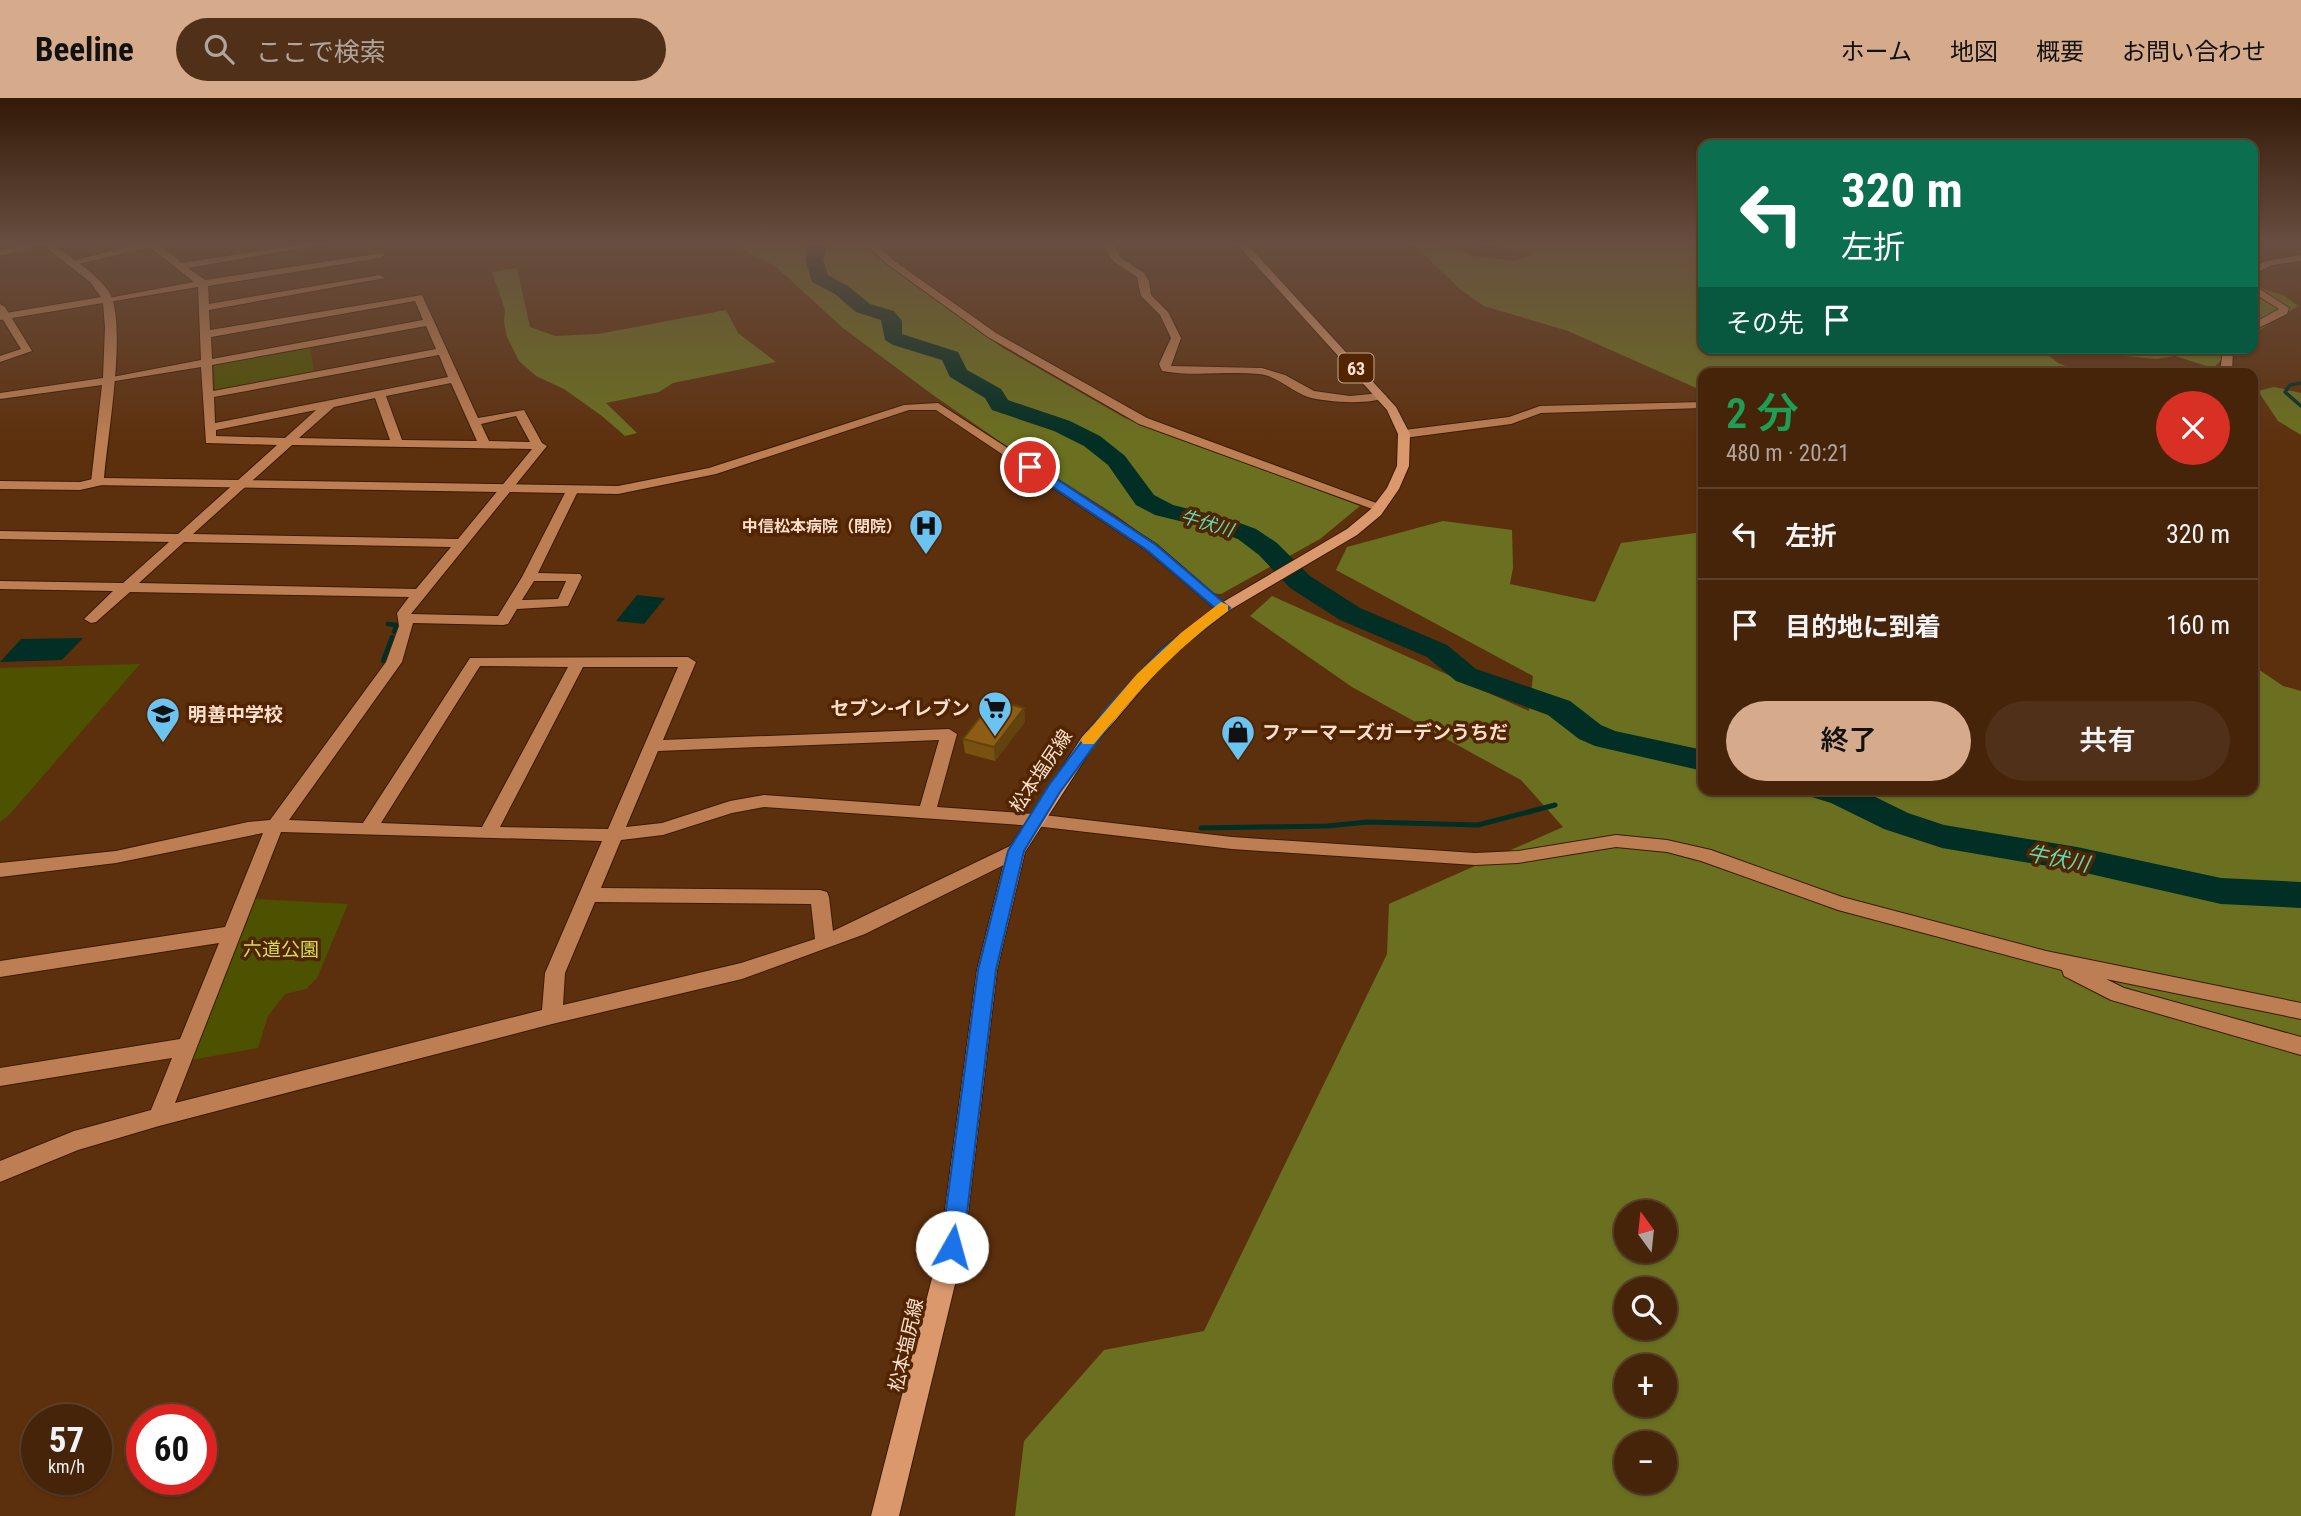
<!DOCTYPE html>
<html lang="ja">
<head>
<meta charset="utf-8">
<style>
  :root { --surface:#46240a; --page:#503018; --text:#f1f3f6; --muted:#b0a49c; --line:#5e412b; --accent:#d6ab8b }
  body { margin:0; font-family:"Roboto Condensed","Noto Sans JP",sans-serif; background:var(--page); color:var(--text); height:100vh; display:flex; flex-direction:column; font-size:26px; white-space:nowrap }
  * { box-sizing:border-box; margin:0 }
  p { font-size:23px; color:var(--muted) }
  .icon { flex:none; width:38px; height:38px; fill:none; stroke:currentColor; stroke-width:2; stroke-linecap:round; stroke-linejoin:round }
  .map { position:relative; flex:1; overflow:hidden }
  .panel { position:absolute; left:1698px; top:270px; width:560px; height:427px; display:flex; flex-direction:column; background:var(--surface); border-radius:14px; box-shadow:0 2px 5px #0004,0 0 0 2px var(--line) }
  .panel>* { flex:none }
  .hud { position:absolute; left:1698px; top:42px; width:560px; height:214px; border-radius:14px; box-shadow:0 2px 5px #0004,0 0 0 2px var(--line); background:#0b6e4f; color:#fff; overflow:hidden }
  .needle { width:46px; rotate:345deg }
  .fabs { position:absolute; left:1614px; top:1102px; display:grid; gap:14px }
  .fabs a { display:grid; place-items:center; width:63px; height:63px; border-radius:50%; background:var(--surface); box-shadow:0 2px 5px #0004,0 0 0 2px var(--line); font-size:35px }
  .speed { position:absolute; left:21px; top:1306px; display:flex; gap:14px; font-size:35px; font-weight:700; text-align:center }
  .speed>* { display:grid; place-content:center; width:91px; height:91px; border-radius:50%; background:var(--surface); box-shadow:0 2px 5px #0004,0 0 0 2px var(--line); line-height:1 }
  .speed small { font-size:18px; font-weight:400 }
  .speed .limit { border:10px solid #d22; background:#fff; color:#111 }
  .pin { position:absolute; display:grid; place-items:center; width:60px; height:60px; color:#fff; margin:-30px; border:4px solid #fff; border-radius:50%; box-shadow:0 2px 7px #0007 }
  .me { position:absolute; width:77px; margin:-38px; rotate:7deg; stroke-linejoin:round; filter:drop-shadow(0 0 5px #0008) }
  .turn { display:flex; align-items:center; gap:24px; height:147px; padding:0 28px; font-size:32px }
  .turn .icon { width:91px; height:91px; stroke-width:2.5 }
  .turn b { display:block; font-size:49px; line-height:60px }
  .then { display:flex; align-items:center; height:66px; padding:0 28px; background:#0003; gap:14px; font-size:26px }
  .round { display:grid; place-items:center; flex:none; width:74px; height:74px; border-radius:37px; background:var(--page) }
  .overview { display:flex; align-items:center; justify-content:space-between; height:119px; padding:0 28px }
  h1 { font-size:42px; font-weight:600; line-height:52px; color:#1e9e55 }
  .action { display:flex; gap:14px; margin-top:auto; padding:14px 28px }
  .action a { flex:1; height:80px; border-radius:42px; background:var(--accent); color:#111; font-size:28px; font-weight:600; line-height:80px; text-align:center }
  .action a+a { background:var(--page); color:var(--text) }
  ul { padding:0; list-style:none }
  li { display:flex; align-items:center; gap:21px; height:91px; padding:0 28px; border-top:2px solid var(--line) }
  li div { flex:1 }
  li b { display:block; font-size:26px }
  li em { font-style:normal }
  header { display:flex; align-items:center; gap:42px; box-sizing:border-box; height:98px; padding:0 35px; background:var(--accent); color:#111 }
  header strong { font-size:33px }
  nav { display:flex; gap:38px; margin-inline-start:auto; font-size:24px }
  .search { width:490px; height:63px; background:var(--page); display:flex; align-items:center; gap:18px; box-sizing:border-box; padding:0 24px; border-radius:38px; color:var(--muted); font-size:26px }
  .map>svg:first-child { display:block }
</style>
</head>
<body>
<header>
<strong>Beeline</strong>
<div class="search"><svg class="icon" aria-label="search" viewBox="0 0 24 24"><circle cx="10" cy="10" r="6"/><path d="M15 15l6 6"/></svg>ここで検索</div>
<nav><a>ホーム</a><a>地図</a><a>概要</a><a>お問い合わせ</a></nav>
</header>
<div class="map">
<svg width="2301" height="1418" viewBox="0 0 2301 1418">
  <rect width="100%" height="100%" fill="#5d300d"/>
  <g fill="#4d5200">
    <polygon points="306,249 310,250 314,273 309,275 215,292 214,267 217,265"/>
    <polygon points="140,566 9,717 0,724 0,570"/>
    <polygon points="256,801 348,806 317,880 306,891 285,896 268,918 258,950 191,962 251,802"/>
  </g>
  <g fill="#6a701f" fill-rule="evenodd">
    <polygon points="739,146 863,146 881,162 1003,250 1125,320 1360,408 1320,441 1221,496 1210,495 1162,451 1117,418 999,343 933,297 843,230 775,168 740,150"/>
    <polygon points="1413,146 1445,146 1472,158 1515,163 1531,157 1533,154 1480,146 1703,146 1703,250 2235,250 2213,270 2175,258 2157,261 2079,254 2047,256 2058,265 2084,275 1703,275 1703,293 1568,233 1484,208 1461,192"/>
    <polygon points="517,170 530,229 555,238 598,236 726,212 738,235 776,264 673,285 659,294 606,305 637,335 625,338 602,318 564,291 536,278 519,263 507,239 504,224 505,212 492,174"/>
    <polygon points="2252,187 2285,198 2298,208 2252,237"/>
    <polygon points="2274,289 2301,295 2301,337 2278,323 2258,293"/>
    <path d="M1443 423 1512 432 1513 470 1510 486 1595 504 1621 445 1703 434V691H2252V567L2283 588 2301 593V1418H1015L1024 1343 1104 1252 1204 1233 1387 856 1389 806 1563 729 1521 682 1352 589 1250 518 1272 498 1529 613 1533 578 1336 472 1347 449ZM1626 1115H1664V1153H1626ZM1626 1192H1664V1230H1626ZM1626 1269H1664V1307H1626ZM1626 1346H1664V1384H1626Z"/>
  </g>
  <g fill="#012f25">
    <polygon points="637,497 665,500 644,526 616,523"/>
    <polygon points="83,540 62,562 0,564 21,541"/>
  </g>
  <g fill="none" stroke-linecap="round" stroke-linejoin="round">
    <polyline stroke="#012f25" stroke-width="3.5" points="2301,285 2290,287 2285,294 2301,308"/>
    <g stroke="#012f25" stroke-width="4.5">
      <polyline points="388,526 397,527 394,534"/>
      <polyline points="383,563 392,539"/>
    </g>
    <polyline stroke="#012f25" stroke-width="5" points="1201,730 1327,728 1368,724 1478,727 1555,707"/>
    <g fill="#012f25" fill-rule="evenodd">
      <polygon points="807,146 825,146 826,155 823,161 828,177 848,188 870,206 894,213 902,223 902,236 958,254 967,272 1001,291 1008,302 1070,323 1100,338 1125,358 1154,397 1173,407 1226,420 1256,431 1277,445 1310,478 1360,510 1447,547 1476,571 1570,603 1601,627 1615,633 1703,652 1703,673 1595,648 1579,641 1548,617 1456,583 1427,559 1340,522 1290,490 1259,457 1238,441 1208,430 1155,417 1136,407 1108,367 1084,348 1054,333 992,312 985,300 950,279 942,262 893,247 885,242 881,222 856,214 835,196 812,184 805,161 808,155"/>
      <polygon points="1808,691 1859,691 1908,715 1944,727 2077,749 2221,780 2301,784 2301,810 2221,806 2077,773 1942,750 1884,731 1831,705 1812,699"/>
    </g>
    <g stroke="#3a1b04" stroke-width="2">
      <g id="street">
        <polygon points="27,146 45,146 0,158 0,152"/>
        <path d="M137 146H158L182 165 303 146H326L188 170 205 182 383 155 385 157 380 160 208 188 209 206 380 177 385 180 209 212 210 232 422 197 478 320 524 312 542 345 547 348 411 516 498 518 522 479 566 393 572 389 578 393 538 475 580 476 582 479 568 508 517 511 508 526 503 527 413 525 402 564 289 722 363 725 470 560 688 559 696 564 663 642 949 631 957 636 937 709 1035 716 1232 739 1475 755 1518 753 1616 737 1667 742 1711 752 1842 799 2046 853 2301 905V921L2106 881 2124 890 2301 939V957L2111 902 2064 878 2062 872 1838 812 1701 763 1667 754 1616 749 1518 765 1475 767 1232 751 1035 728 764 709 732 715 663 737 621 742 601 790 820 792 827 794 829 799 833 833 1010 748H1022L1025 753 1022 758 865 836 742 881 552 926 159 1028 78 1052 0 1084V1063L74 1033 151 1012 172 960 0 988V970L180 941 219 845 0 879V863L225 829 263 735 116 765 0 779V765L116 753 248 724 270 722 386 564 399 528 397 515 409 499 130 494 96 524 91 525 84 521 113 493 0 491V483L123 485 169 444 0 441V433L178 436 277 347 206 345 201 269 103 285V281L107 280 201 262 198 189 108 204 103 201 194 184 150 149 70 168 65 165ZM415 203 423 222 212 261 211 239ZM426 228 436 251 213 293 212 267ZM439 257 448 279 215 325 214 299ZM451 285 477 343 402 342 386 298ZM375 300 390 342 299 340 334 309ZM316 312 285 340 216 338V332ZM516 318 530 344 489 343 481 326ZM292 347 532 351 458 441 193 436ZM184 444 451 449 416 491 139 485ZM534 483H566L558 501 522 502ZM480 568 568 569 482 729 381 725ZM583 569H678L608 731 500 729ZM939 642 920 708 764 697 730 703 662 725 626 729 658 653ZM281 734 602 743 545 875 542 912 175 1005ZM595 804 811 806 815 841 741 865 563 907 565 875Z"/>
        <path d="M1103 146H1113L1120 159 1144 175 1149 183 1151 197 1168 214 1181 240 1171 268 1262 270 1285 277 1314 293 1350 298 1381 295 1387 298C1373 308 1324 304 1308 299 1291 293 1278 278 1259 276 1227 273 1194 279 1162 273L1159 266 1171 240 1160 217 1141 198 1137 179 1113 163Z"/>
        <polygon points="2301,157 2301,163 2272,167 2252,177 2252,170 2266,163"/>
        <polygon points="2252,186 2289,210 2287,216 2252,233 2252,226 2279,211 2252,194"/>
        <polygon points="0,206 5,209 32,253 0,264 0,258 21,251 0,217"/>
        <polygon points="2223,250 2233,250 2232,275 2220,275"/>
        <polygon points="1703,304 1703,310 1541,315 1511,326 1404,340 1398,336 1404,332 1509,319 1540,308"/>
        <polygon points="97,380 102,381 102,387 80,392 0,391 0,383 80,384"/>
      </g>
    </g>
    <g stroke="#3a1b04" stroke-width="2">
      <g id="secondary">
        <path d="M42 146C57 146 67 157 79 165 90 174 107 186 112 200 125 239 108 335 104 380L618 388 709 370 904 307 938 305 1156 446 1230 510 1223 514 1218 513 1146 452 936 312H909L716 376 618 396 92 387 91 384 102 287 0 301V295L103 280 105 229 103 205 0 222V216L101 199 90 184Z"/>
        <polygon points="865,146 876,146 893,162 996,235 1147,320 1387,409 1380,413 1375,412 1139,326 988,239 887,166"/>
      </g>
    </g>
    <g stroke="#3a1b04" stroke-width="2">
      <polygon id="primary" points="1237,146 1247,146 1396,309 1410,336 1409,368 1399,391 1381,417 1357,437 1228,513 1170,558 1094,647 1025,754 997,872 964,1149 899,1418 871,1418 940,1149 977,872 1007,753 1082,639 1160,552 1218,507 1347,431 1371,411 1387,390 1397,368 1398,336 1387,312"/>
    </g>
    <use href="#street" fill="#be7e53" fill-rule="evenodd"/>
    <use href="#secondary" fill="#be7e53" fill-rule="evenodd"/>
    <use href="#primary" fill="#db986d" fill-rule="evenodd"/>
  </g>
  <polygon fill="#785110" points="1024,610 1025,624 995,663 965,655 963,641"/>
  <polygon fill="#62420d" points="1024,610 1025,624 995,663 994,649"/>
  <polygon fill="#8c5e13" stroke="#62420d" stroke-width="2" points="994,602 1024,610 994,649 963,641"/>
  <linearGradient id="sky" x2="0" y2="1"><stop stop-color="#331a07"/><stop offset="0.42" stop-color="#674e40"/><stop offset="1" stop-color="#674e40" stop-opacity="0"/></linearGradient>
  <rect width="2301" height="345" fill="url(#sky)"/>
  <polygon fill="#1a73e8" stroke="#114b97" stroke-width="2" points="1026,366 1034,366 1156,447 1230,510 1170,558 1116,618 1060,694 1024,753 996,872 963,1149 960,1156 952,1159 944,1156 941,1149 978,872 1008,753 1049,687 1106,611 1161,552 1215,510 1147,452 1026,371"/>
  <path fill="#f59e0b" d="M1221 504 1228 507V513C1172 554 1138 593 1094 646H1083L1081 643 1083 639 1137 576 1182 534Z"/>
  <defs>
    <g id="hospital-pin" transform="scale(1.75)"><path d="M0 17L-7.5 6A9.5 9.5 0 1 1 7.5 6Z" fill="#6bc3f2" stroke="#512501"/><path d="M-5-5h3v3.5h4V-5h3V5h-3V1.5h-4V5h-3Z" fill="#111"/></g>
    <g id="supermarket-pin" transform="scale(1.75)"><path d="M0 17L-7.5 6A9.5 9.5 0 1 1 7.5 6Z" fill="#6bc3f2" stroke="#512501"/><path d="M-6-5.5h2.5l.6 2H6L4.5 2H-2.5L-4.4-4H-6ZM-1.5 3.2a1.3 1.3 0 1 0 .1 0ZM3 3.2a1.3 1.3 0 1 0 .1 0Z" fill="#111"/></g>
    <g id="school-pin" transform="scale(1.75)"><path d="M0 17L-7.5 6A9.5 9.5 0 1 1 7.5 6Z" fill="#6bc3f2" stroke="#512501"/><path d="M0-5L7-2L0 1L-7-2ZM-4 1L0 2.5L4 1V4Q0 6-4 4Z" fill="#111"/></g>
    <g id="shop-pin" transform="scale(1.75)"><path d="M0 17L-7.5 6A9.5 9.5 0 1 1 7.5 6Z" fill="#6bc3f2" stroke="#512501"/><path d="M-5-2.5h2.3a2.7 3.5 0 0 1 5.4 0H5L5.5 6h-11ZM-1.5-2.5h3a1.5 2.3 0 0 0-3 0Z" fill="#111"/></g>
  </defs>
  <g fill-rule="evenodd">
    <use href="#hospital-pin" x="926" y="428"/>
    <use href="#supermarket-pin" x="995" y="610"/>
    <use href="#school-pin" x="163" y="616"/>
    <use href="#shop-pin" x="1238" y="634"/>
  </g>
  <g text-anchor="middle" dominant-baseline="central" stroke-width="7" stroke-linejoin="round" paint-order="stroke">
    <g font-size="16" font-weight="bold" fill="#fbdecc" stroke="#512501" text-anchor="end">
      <text x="902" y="428">中信松本病院（閉院）</text>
    </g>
    <rect fill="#512501" stroke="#c8a68f" stroke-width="2" x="1338.5" y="255.5" width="35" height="29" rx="5"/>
    <g font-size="18" font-weight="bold" fill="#fbdecc">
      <text x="1356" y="270">63</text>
    </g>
    <g font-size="18" font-style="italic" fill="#58debd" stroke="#512501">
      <text transform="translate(1207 425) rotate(16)">牛伏川</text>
    </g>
    <g font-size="19" font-weight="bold" fill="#fbdecc" stroke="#512501" text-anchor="start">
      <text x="970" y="610" text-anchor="end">セブン-イレブン</text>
      <text x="188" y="616">明善中学校</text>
      <text x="1262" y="634">ファーマーズガーデンうちだ</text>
    </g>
    <g font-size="19" fill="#fbdecc" stroke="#512501">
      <text transform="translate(1041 673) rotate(-56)">松本塩尻線</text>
      <text transform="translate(906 1247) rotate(-77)">松本塩尻線</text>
    </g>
    <g font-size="19" fill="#d2dd55" stroke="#512501">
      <text x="281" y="851">六道公園</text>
    </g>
    <g font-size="21" font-style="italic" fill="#58debd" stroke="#512501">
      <text transform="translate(2058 761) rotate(11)">牛伏川</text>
    </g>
  </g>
</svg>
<div class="fabs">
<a><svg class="needle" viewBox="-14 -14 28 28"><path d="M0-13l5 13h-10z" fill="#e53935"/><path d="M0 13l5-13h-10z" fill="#b0a49c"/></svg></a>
<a><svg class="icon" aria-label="search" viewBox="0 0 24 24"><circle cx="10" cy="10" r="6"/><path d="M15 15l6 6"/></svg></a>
<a>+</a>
<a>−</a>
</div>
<div class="speed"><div>57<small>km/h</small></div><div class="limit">60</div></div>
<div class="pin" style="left:1030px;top:369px;background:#d93025"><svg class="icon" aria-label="arrive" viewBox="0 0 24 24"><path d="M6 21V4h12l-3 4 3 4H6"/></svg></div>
<svg class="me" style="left:952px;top:1149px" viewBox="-20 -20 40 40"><circle r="19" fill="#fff"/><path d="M0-13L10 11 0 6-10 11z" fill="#1a73e8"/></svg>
<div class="hud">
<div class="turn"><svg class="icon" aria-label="left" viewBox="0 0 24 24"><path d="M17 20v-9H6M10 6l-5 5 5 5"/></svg><div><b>320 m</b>左折</div></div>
<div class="then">その先<svg class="icon" aria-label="arrive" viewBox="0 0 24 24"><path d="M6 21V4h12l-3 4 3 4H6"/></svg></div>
</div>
<section class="panel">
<div class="overview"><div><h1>2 分</h1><p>480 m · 20:21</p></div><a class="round" style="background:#d93025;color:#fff"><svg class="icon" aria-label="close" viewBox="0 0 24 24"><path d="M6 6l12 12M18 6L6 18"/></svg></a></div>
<ul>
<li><svg class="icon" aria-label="left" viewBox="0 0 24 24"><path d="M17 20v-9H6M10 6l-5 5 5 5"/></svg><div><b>左折</b></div><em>320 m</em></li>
<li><svg class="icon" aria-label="arrive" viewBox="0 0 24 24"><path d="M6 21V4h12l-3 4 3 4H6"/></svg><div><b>目的地に到着</b></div><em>160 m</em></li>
</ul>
<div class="action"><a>終了</a><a>共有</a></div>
</section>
</div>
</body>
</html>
